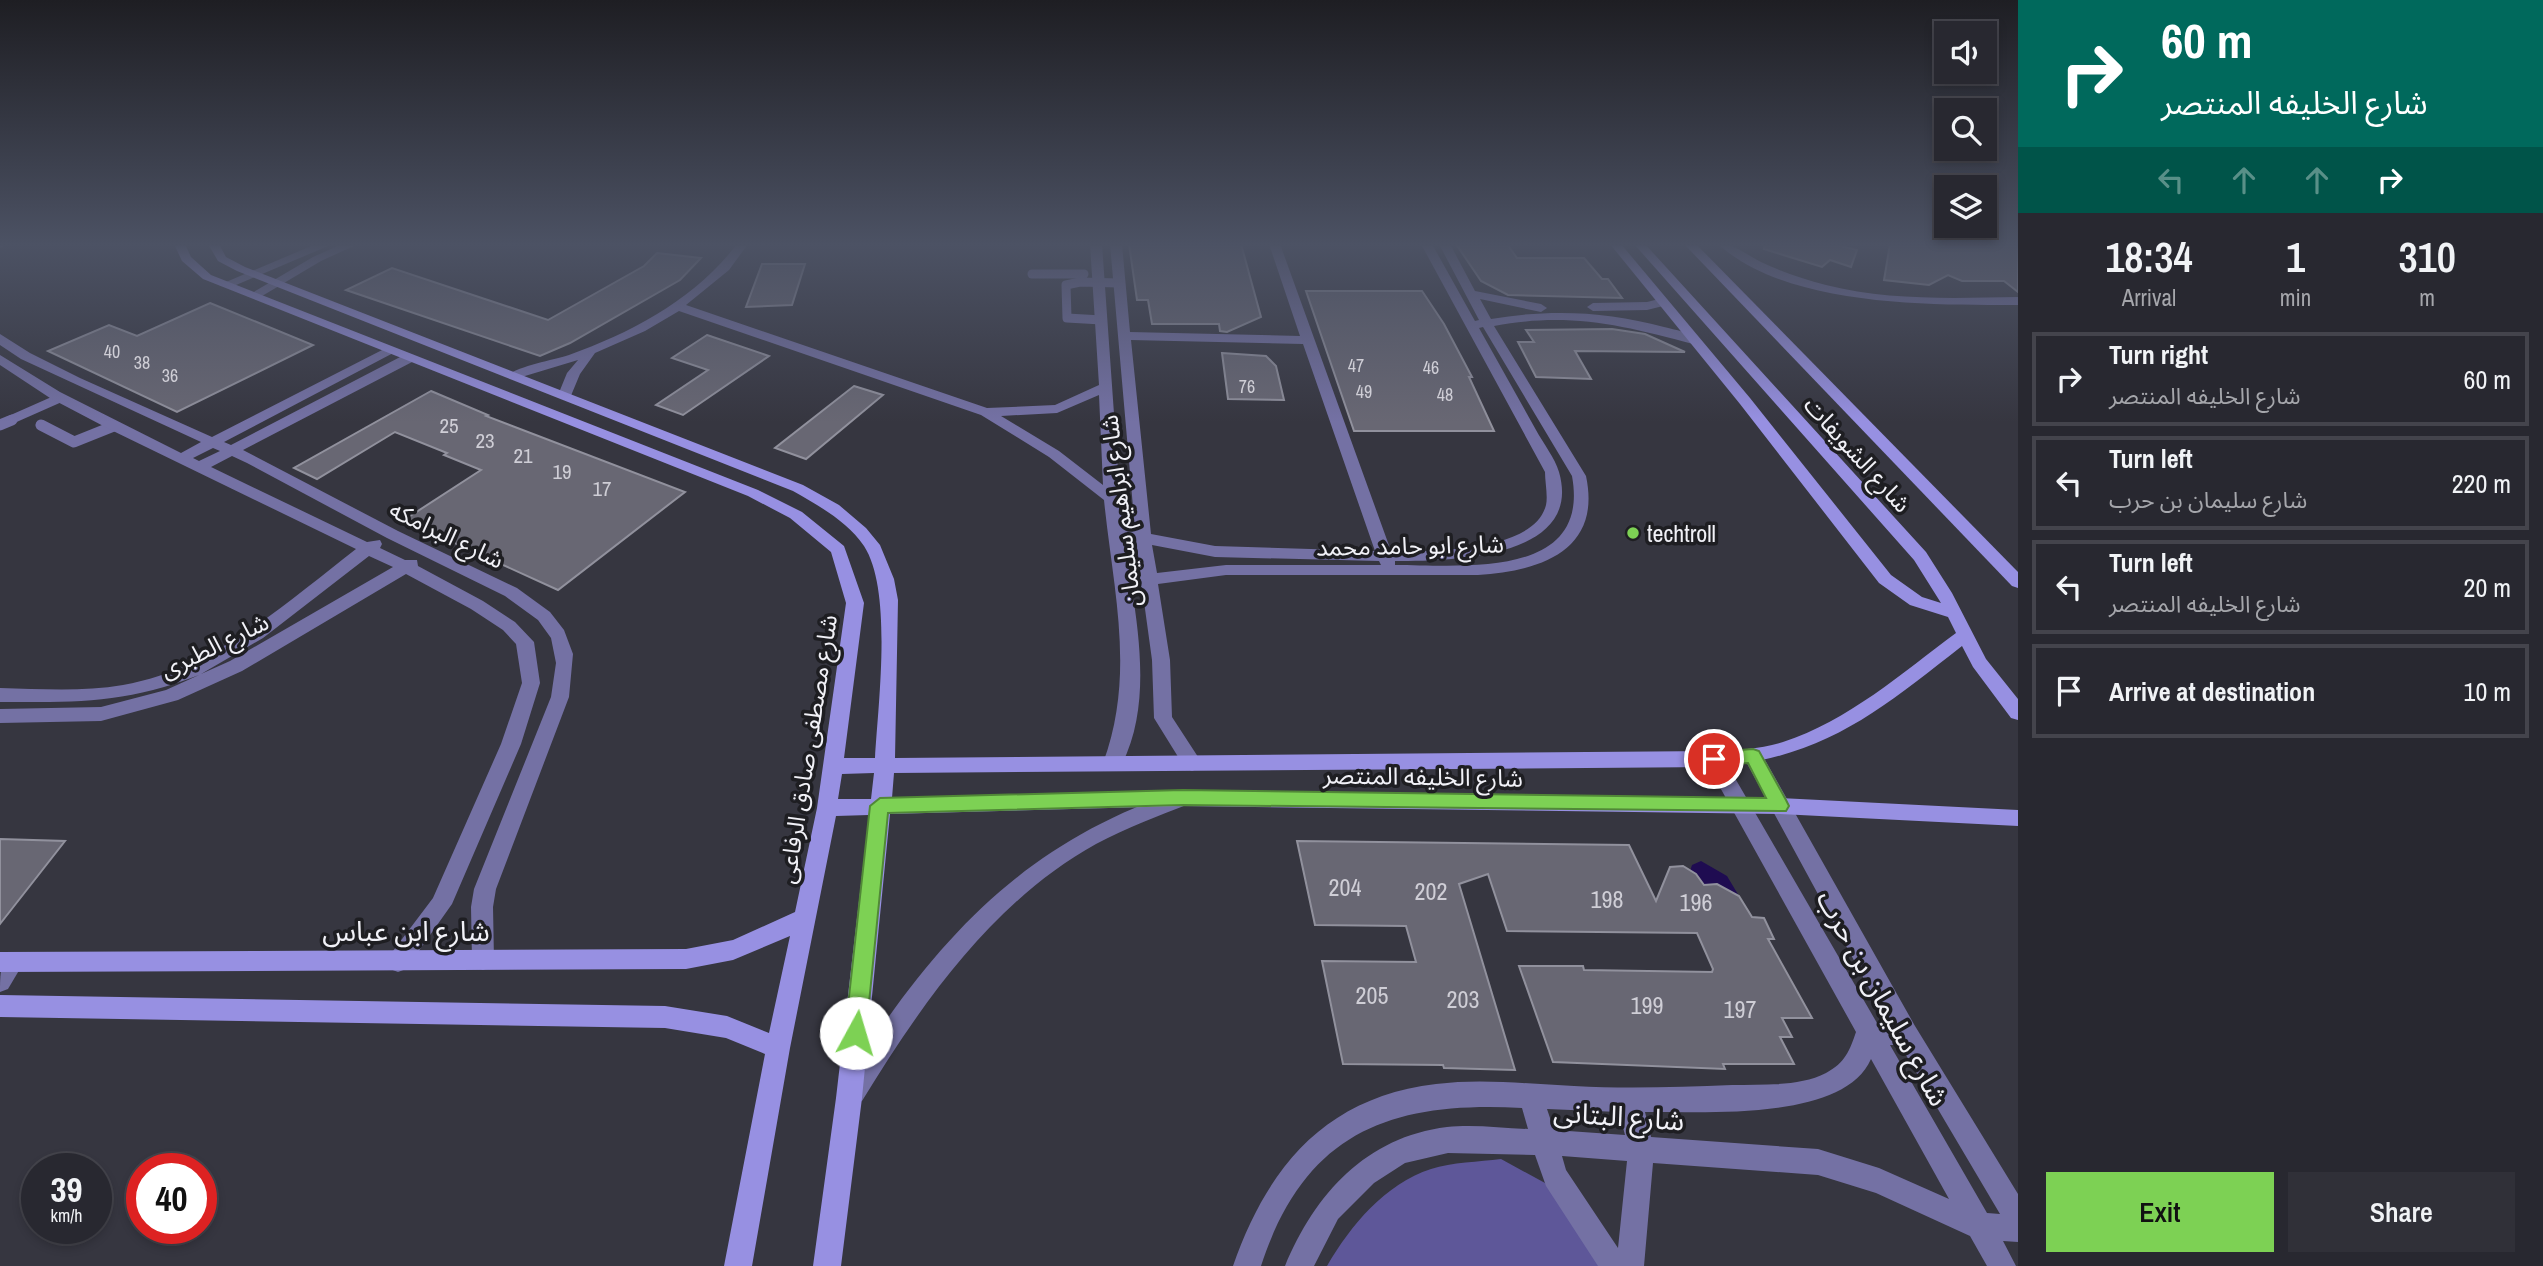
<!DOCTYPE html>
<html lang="en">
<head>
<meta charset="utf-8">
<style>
  :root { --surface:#282830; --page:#303038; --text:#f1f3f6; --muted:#a5a6ab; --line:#44444c; --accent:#7dd154 }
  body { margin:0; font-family:"Archivo Narrow","Noto Sans Arabic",sans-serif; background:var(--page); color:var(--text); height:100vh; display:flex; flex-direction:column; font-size:26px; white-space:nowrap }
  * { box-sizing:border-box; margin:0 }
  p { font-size:23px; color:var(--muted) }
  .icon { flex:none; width:38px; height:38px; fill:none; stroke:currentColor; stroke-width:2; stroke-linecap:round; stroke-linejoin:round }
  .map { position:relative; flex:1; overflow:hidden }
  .drawer { display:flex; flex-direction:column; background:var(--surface); width:525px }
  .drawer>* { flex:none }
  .guide { background:#00695c; color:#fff; overflow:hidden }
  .buttons { position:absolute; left:1934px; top:21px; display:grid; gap:14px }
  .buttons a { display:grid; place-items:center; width:63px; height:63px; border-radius:0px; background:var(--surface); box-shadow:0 4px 10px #0003,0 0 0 2px var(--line); font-size:35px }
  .speed { position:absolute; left:21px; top:1153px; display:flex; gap:14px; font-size:35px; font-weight:700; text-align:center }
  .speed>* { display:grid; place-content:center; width:91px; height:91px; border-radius:50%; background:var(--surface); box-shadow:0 4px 10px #0003,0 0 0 2px var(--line); line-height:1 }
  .speed small { font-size:18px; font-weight:400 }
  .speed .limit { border:10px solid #d22; background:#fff; color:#111 }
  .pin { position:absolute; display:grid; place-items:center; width:60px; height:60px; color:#fff; margin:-30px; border:4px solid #fff; border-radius:50%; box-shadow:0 2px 7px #0007 }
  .me { position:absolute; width:77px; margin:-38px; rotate:6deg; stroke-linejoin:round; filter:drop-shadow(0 0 5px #0008) }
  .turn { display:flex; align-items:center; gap:24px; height:147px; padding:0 28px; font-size:32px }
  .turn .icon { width:91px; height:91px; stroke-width:2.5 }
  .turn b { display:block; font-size:49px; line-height:60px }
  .lanes { display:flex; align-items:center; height:66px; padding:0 28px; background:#0003; justify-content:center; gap:35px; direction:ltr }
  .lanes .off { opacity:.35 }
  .eta { display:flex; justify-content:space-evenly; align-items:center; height:119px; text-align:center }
  .eta b { font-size:42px; font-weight:600; line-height:49px }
  .cta { display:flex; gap:14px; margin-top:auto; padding:14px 28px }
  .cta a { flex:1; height:80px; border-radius:0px; background:var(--accent); color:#111; font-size:28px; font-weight:600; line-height:80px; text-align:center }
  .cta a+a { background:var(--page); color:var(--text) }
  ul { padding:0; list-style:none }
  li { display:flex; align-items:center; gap:21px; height:94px; margin:0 14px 10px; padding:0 14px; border:4px solid var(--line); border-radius:0px }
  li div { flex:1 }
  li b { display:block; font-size:26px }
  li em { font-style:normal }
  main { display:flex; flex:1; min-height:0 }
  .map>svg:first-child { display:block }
</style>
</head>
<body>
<main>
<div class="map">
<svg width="2018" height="1266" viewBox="0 0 2018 1266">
  <rect width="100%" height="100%" fill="#363640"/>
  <path fill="#5e5799" d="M1501 1159 1545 1183 1581 1223 1600 1266H1327C1351 1225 1385 1184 1431 1169 1452 1162 1479 1162 1501 1159Z"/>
  <polygon fill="#1f0c51" points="1701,861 1727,876 1739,896 1717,884 1702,886 1690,871 1692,865"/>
  <g fill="#686773" stroke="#91919d" stroke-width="2">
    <polygon points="1129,244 1241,244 1261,317 1227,332 1220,331 1219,324 1152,324 1148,300 1137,300"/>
    <polygon points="1456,244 1507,244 1517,258 1584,258 1602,279 1608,279 1622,298 1508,295 1481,281"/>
    <polygon points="1765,244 1847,244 1844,247 1857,250 1851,267 1830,260 1822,267 1764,249"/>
    <polygon points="1890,244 2018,244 2018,292 2004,281 1962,281 1948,275 1929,285 1884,280"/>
    <polygon points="657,253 701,258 680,280 570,343 540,356 346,290 392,268 548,320 644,266"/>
    <polygon points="762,264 805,264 792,305 746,307"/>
    <polygon points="1306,291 1422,291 1444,324 1472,377 1469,377 1494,431 1354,431"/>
    <polygon points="210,303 313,345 177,412 48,351 109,325 137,336"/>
    <polygon points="1612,329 1645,334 1685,352 1575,351 1591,379 1536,377 1518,342 1534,342 1526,330"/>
    <polygon points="707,335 769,356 683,415 656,405 708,370 672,358"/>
    <polygon points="1222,353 1266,356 1276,366 1284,400 1228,399"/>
    <polygon points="854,386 883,395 806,459 775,448"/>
    <polygon points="431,391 488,415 486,416 685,492 558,590 404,520 481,470 444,455 447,453 395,432 317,479 294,468"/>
    <polygon points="0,839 65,841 0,924"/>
    <polygon points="1297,841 1629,845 1656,901 1670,867 1683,866 1696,874 1704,885 1717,884 1739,896 1752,917 1764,918 1774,939 1768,939 1812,1018 1782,1018 1792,1037 1780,1037 1794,1064 1723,1064 1725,1069 1553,1062 1519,966 1583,966 1584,970 1712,972 1713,969 1697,933 1507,931 1488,874 1459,884 1515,1070 1444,1068 1443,1065 1343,1064 1322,961 1416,962 1406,926 1315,925"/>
  </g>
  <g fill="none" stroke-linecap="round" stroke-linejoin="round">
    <g stroke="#7471a4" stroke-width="9">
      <polyline points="1032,274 1084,274"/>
      <polyline points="1102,320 1067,318 1066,285 1080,282 1120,283"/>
      <polyline points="8,421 60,398"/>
    </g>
    <g stroke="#7471a4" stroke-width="11">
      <polyline points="0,425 12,420"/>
      <polyline points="41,425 74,442 114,426"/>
    </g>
    <g fill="#7471a4" fill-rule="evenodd">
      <polygon points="0,244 6,244 0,248"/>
      <polygon points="316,244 328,246 229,288 219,285"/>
      <polygon points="342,244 358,244 321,261 257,299 247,296 313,257"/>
      <path d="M737 244H748L729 270 686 305 987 408 1055 405 1099 385 1090 244H1102L1122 527 1135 530 1110 244H1122L1130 332 1300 336 1269 244H1280L1391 551C1429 551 1534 553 1546 505 1548 496 1545 482 1545 472L1421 244H1432L1475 321 1479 320 1439 244H1450L1475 291 1541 304 1547 308 1541 312 1480 299 1491 319C1549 309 1606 311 1664 327 1675 330 1691 332 1699 340L1693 344C1621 325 1569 312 1494 326L1586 476C1602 551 1540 571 1478 575H1226L1158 584 1170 660 1172 717 1202 763 1199 768 1192 771 1185 768 1154 718 1152 660 1142 587 1132 589C1141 647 1149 714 1120 768L1113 771 1106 768 1103 763C1136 674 1113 590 1104 500L1049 457 981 415 679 311 645 331 595 353 580 374 570 398H560L558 395 567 373 578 360 515 379 508 375C519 366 553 360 569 355 633 332 695 299 737 244ZM1483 327 1572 476C1591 580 1462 565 1395 565V561C1449 561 1584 559 1559 472 1555 458 1543 443 1536 430 1517 396 1498 362 1479 328ZM1131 340 1303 344 1375 551 1215 546 1151 534ZM1099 395 1103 485 1059 451 1001 416 1057 413ZM1124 538 1136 540 1141 576 1130 578ZM1152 545 1215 557 1379 561 1381 565H1226L1157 573Z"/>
      <path d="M1718 244C1736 244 1745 254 1761 262 1782 272 1804 279 1826 285 1888 301 1955 298 2018 297V305C1930 305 1787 307 1718 244Z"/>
      <polygon points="1663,298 1669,302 1667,305 1647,310 1593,311 1587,307 1593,303 1647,302"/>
      <path d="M0 334 30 353 80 378 212 437 386 348H396L397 351 224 442 231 445 404 355H414V361L243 450 398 531 517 588 550 612 564 630 573 654 569 697 496 889 493 907 494 960 491 967 483 970 475 967 472 960 471 907 474 889 551 697 556 663 551 638 538 620 505 596 387 538 247 463 232 456 211 467 367 542 380 540 382 544 380 548 405 560H417L418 566 483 601 515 622 534 642 540 683 521 744 452 904 406 969 398 972 390 969 387 962 390 955 433 898 501 744 522 683 516 644 503 630 471 609 406 574 242 671 178 700 101 721 0 723V709L101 707 166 690 199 675C124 704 78 702 0 702V688C40 689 83 692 123 685 214 669 285 604 356 549L109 429 50 398 0 365V355L60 392 181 453 201 442 21 359 0 345ZM213 448 220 451 199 461 193 458ZM369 556 393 567 230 661 201 674 263 638Z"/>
      <path d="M1753 748 1760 751 1915 1026 2018 1194V1242L2003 1241 2016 1266H1987L1970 1236 1876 1193 1818 1175 1653 1163 1644 1266H1598L1546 1186 1535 1155 1448 1153 1405 1163 1374 1183 1338 1219 1314 1266H1285C1315 1194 1366 1137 1447 1127 1473 1124 1502 1128 1528 1129L1522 1108C1390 1101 1305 1132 1261 1266H1233C1268 1166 1326 1097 1436 1084 1482 1078 1528 1084 1574 1086 1627 1089 1680 1087 1732 1085 1762 1084 1799 1087 1826 1073 1845 1063 1850 1050 1856 1032L1707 764 1704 759 1707 754 1714 751 1721 754 1877 1023H1888L1743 756 1746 751ZM1890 1045H1900L2000 1214 1987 1213ZM1871 1059 1949 1199 1879 1168 1818 1149 1651 1137 1645 1112C1703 1111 1844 1122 1871 1059ZM1547 1109 1619 1112 1625 1135 1554 1130ZM1562 1156 1627 1161 1618 1248 1566 1170Z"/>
      <path d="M1182 790 1189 792 1192 798 1189 804C1158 816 1126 828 1096 844 993 901 922 1003 862 1101L853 1104 844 1101 841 1092 844 1083C934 943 1019 844 1182 790Z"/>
      <path d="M13 952 21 955 24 962 8 989 0 992C0 975 0 958 13 952Z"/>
    </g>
    <g fill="#9790e2" fill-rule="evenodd">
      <path d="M174 244H185L191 257 211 275 758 490 802 512 844 546 864 603 844 758H875C878 704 893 591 864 546 847 521 819 506 793 491L237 271 218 261 208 244H219L226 257 245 267 803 485 839 505 866 528 880 545 894 579 898 600 895 758 1714 751C1737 750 1761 749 1783 742 1848 721 1902 673 1956 633L1948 617 1910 605 1879 583 1740 404 1610 244H1621L1750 398 1891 575 1922 597 1941 603 1914 560 1634 244H1645L1926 552 1952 593 1986 659 2018 699V720L2011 718 1973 667 1962 646C1879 711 1824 758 1714 767L894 773 892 798 1183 790 1780 798 2018 810V826L1780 814 1183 806 890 814 862 1098 841 1266H813L836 1098 869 815 836 816 790 1048 752 1266H724L765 1054 726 1038 665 1028 0 1017V995L665 1006 727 1016 769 1033 790 936 733 960 686 969 0 972V952L686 949 733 940 795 912 817 808 846 603 831 552 790 518 748 496 203 279 182 261ZM874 773 871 799H838L842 774Z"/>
      <polygon points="1684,244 1696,244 2018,572 2018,588 2012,586"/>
    </g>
  </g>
  <linearGradient id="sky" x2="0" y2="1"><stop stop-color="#1e1e23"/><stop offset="0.58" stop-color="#4c5264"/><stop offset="1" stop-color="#4c5264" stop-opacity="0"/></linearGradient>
  <rect width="2018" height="422" fill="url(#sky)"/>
  <polygon fill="#7dd154" stroke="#518837" stroke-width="2" points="1753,749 1759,751 1786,800 1789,806 1786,811 1183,805 888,813 866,1033 863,1041 856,1044 848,1041 845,1033 870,806 880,798 1183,790 1766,798 1748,763 1714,766 1705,759 1714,752"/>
  <circle fill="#7dd154" stroke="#1e1e22" stroke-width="2.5" cx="1633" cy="533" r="7"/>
  <g text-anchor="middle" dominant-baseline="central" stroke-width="7" stroke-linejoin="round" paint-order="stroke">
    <g font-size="18" fill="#cfced6">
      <text x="112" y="351">40</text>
      <text x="142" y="362">38</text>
      <text x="1356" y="365">47</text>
      <text x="1431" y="367">46</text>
      <text x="170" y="375">36</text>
      <text x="1247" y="386">76</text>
      <text x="1364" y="391">49</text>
      <text x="1445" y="394">48</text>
    </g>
    <g font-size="21" fill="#cfced6">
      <text x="449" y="425">25</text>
      <text x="485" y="440">23</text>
      <text x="523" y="455">21</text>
      <text x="562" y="471">19</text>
      <text x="602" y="488">17</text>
    </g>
    <g font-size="24" fill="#f1f1f7" stroke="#1e1e22">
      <text transform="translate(1858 454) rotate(48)">شارع الشويفات</text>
      <text transform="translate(1120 511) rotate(-97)">شارع ابراهيم سليمان</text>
      <text transform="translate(447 534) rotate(26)">شارع البرامكه</text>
      <text transform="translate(1410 545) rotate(-1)">شارع ابو حامد محمد</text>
      <text transform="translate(214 645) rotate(-26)">شارع الطبرى</text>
      <text transform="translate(807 749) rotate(-81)">شارع مصطفى صادق الرفاعى</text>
      <text transform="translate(1423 776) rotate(1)">شارع الخليفه المنتصر</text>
    </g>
    <g font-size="24" fill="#f1f1f7" stroke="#1e1e22" text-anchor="start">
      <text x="1647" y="533">techtroll</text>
    </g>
    <g font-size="24" fill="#cfced6">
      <text x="1345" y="887">204</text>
      <text x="1431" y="891">202</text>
      <text x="1607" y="899">198</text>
      <text x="1696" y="902">196</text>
      <text x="1372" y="995">205</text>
      <text x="1463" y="999">203</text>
      <text x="1647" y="1005">199</text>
      <text x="1740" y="1009">197</text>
    </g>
    <g font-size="28" fill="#f1f1f7" stroke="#1e1e22">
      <text x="406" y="931">شارع ابن عباس</text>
      <text transform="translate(1883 998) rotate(61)">شارع سليمان بن حرب</text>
      <text transform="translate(1619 1116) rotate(4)">شارع البتانى</text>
    </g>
  </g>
</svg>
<div class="buttons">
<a><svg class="icon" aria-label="sound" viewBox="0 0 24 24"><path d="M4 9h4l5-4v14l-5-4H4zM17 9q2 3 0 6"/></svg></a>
<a><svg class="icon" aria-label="search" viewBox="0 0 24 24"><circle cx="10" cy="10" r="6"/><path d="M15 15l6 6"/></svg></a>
<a><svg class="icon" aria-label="layers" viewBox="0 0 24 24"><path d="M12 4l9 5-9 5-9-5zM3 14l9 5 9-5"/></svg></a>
</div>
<div class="speed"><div>39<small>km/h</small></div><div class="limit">40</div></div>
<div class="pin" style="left:1714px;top:759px;background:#d93025"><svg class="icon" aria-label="arrive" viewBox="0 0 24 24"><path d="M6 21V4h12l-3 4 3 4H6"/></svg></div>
<svg class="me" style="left:856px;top:1033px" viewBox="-20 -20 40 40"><circle r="19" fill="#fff"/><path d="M0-13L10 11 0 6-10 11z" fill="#7dd154"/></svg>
</div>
<section class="drawer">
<div class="guide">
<div class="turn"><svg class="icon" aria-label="right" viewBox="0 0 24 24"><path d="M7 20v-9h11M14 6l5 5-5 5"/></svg><div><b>60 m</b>شارع الخليفه المنتصر</div></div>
<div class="lanes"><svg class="icon off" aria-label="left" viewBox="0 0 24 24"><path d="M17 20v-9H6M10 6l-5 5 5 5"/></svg><svg class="icon off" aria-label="ahead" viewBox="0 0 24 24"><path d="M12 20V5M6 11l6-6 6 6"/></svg><svg class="icon off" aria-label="ahead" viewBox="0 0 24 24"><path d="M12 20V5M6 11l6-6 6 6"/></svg><svg class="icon" aria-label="right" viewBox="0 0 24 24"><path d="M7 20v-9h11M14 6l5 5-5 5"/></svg></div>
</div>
<div class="eta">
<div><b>18:34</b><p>Arrival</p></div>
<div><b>1</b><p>min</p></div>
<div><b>310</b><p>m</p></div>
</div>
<ul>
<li><svg class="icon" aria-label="right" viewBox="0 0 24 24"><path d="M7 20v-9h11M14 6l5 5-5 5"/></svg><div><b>Turn right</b><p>شارع الخليفه المنتصر</p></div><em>60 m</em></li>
<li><svg class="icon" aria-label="left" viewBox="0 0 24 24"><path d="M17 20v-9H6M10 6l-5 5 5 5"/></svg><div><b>Turn left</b><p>شارع سليمان بن حرب</p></div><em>220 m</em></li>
<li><svg class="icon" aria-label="left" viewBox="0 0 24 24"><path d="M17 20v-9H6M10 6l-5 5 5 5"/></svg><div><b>Turn left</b><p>شارع الخليفه المنتصر</p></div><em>20 m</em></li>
<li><svg class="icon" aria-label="arrive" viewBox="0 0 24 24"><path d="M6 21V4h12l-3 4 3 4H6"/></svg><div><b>Arrive at destination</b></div><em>10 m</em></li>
</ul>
<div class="cta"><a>Exit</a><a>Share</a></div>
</section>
</main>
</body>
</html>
